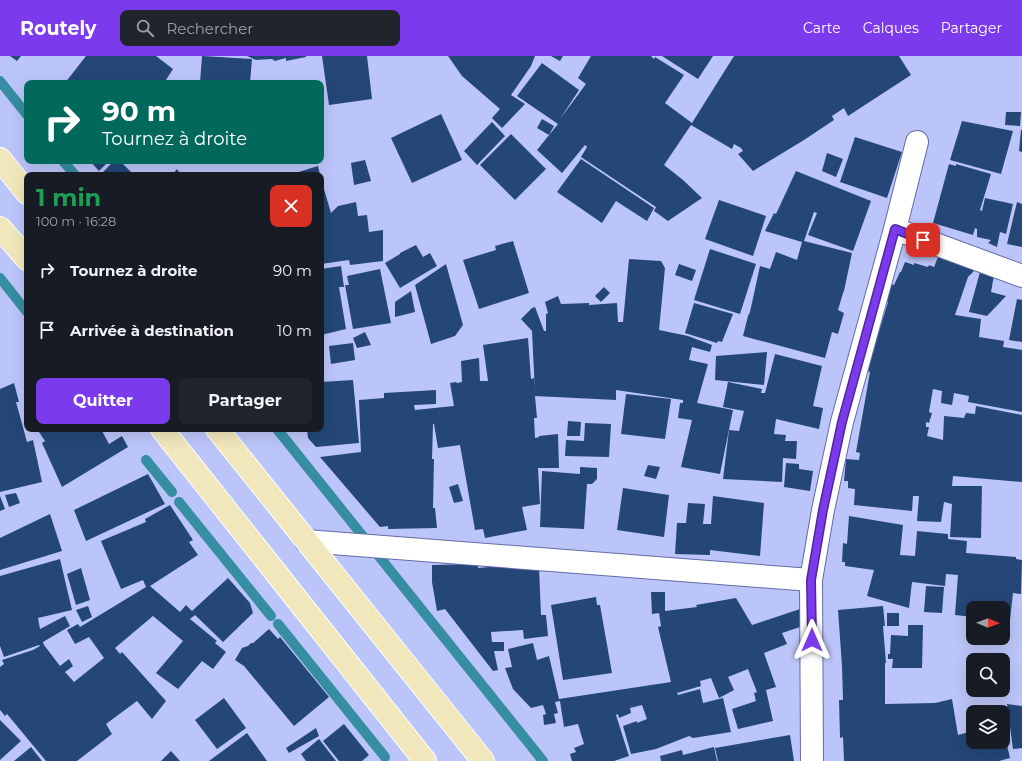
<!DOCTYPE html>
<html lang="fr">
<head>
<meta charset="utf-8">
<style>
  :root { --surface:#171b24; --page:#20242c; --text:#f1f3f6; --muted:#9ea1a6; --accent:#7c3aed }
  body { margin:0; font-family:Montserrat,sans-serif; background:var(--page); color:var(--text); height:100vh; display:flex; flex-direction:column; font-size:15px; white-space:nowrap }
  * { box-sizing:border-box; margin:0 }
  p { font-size:13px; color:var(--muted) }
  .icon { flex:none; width:22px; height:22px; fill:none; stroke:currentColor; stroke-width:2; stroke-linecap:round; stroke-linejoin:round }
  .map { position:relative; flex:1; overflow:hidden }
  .panel { position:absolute; left:24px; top:116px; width:300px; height:260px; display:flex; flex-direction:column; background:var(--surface); border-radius:8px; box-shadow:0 4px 16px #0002 }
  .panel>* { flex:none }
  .banner { position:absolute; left:24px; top:24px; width:300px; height:84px; border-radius:8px; box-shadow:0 4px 16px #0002; background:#00695c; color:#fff; overflow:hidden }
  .needle { width:26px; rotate:91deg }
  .controls { position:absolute; left:966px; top:545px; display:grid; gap:8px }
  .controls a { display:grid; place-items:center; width:44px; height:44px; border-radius:8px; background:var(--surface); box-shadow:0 4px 16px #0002; font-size:20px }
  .pin { position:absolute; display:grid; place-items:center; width:34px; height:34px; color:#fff; margin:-17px; border-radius:8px; box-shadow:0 2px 6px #0006 }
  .me { position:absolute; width:44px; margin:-22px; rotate:0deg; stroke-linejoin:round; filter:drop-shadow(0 0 3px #0008) }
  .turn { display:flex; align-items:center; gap:14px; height:84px; padding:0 12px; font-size:18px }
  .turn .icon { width:52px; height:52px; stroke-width:2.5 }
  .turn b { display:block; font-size:28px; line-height:34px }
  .round { display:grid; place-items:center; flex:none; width:42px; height:42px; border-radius:8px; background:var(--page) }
  .overview { display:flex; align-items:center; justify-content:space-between; height:68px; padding:0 12px }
  h1 { font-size:24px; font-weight:700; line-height:30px; color:#1e9e55 }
  .button { display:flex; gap:8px; margin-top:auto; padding:8px 12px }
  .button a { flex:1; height:46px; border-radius:8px; background:var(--accent); color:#fff; font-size:16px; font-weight:700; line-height:46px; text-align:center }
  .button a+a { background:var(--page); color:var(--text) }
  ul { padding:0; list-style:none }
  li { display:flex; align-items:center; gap:12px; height:60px; padding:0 12px }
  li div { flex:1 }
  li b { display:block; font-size:15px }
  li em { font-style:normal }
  header { display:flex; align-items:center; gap:24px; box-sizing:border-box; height:56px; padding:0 20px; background:var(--accent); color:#fff }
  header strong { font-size:19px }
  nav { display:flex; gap:22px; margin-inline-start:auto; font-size:14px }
  .search { width:280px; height:36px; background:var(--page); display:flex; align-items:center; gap:10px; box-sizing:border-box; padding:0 14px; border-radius:8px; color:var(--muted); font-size:15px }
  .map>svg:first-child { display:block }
</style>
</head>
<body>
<header>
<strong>Routely</strong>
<div class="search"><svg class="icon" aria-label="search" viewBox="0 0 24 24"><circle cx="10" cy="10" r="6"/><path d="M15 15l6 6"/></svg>Rechercher</div>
<nav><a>Carte</a><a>Calques</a><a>Partager</a></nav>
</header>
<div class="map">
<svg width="1022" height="705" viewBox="0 0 1022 705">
  <rect width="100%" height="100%" fill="#bcc5f9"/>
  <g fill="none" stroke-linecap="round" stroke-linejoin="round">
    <g stroke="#378da2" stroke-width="10">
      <polyline points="0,25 27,59"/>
      <polyline points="63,105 75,119"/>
      <polyline points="0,222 27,256"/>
      <polyline points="277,373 543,705"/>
      <polyline points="146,404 172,436"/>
      <polyline points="179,446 271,560"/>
      <polyline points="278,568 385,701"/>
    </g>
  </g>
  <g fill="#244778">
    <polygon points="10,0 21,0 17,5"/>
    <polygon points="86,0 156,0 173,13 164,27 65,27"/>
    <polygon points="202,0 252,3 250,27 200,27"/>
    <polygon points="247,0 306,0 306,1 286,5 286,2 275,5 272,3 256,4"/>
    <polygon points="322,0 367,0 372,43 329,49"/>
    <polygon points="448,0 535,0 531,10 511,39 525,48 502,72 492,62 500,53 462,20"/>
    <polygon points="551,0 563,0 560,5"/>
    <polygon points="591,0 651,0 654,3 655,1 684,19 665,47 692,67 734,0 899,0 911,19 848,60 844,52 832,60 834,64 804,84 753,115 738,98 743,95 741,92 734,88 732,93 691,69 664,109 683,124 702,142 668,165 654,155 656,151 581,101 587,91 585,89 562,117 537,94 558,68 517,40 542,7 579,34 560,63 586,28 578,22"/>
    <polygon points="662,0 713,0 698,23"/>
    <polygon points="1006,56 1021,56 1020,70 1005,69"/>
    <polygon points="441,58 462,104 412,127 391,82"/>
    <polygon points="542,63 554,70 549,79 537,72"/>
    <polygon points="962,65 1013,75 1001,118 950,104"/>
    <polygon points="492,66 505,80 477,109 464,95"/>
    <polygon points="1021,74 1022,74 1022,96 1019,95"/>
    <polygon points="511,78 546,113 515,144 480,109"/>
    <polygon points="855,81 902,96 887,142 840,126"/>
    <polygon points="827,97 843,103 836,121 822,115"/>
    <polygon points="581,103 654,152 647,165 616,145 602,167 557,136"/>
    <polygon points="365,104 371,125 354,129 351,107"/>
    <polygon points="90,105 109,105 99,115"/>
    <polygon points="114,105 120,105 134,119 100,119"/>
    <polygon points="949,108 956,110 956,108 991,118 980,154 982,155 985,142 1013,148 1006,178 1000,176 997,191 988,187 991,184 977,181 977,173 975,172 973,179 933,167"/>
    <polygon points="318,110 320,119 289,119"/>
    <polygon points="177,113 181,119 172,119"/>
    <polygon points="796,115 871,145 853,195 808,179 817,157 814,156 804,185 852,197 844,235 843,237 838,254 844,257 838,278 832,276 825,302 743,280 748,260 750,256 760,210 770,213 776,196 797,204 802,186 765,175 774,157 776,158"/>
    <polygon points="321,123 331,157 338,150 356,146 358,160 367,159 369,176 383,174 383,205 350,209 349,204 321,208"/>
    <polygon points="719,144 766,160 753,200 705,183"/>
    <polygon points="1017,146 1022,148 1022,191 1007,188"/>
    <polygon points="513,185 529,237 479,253 463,204 496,194 495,190"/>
    <polygon points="416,189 423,201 430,197 437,210 400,232 385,207 400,198 400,197"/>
    <polygon points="710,193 756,208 740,258 694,244"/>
    <polygon points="938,201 966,208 976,213 968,221 955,259 981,263 979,281 1004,285 1003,291 1022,294 1022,356 968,346 969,340 954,337 952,349 941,347 942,335 933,333 929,356 932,357 929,367 926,366 926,371 929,371 927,380 943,384 944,360 964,362 966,357 975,358 976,350 1022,359 1022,426 953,420 952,430 982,430 981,482 950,481 952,448 944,446 941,466 917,465 919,440 913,440 912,455 854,449 855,433 848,432 848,425 844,425 846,403 859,404 860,397 856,396 870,316 867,315 888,246 881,244 886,227 894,229 900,216 901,216 905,206 914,209 914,207 928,211 929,209 934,211"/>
    <polygon points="629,203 661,205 665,212 659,274 688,280 712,289 710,296 692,291 689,304 708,308 697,347 733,354 720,418 681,411 692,364 678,362 680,347 683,347 683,344 616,334 616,344 535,340 537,362 534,362 535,382 539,381 539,380 558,378 559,412 538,412 540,448 522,451 527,474 485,482 483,473 475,474 460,389 438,392 434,368 433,368 432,403 434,403 433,452 435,452 437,472 388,473 388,470 380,471 320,401 361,396 359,344 384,342 384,337 436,334 436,348 414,349 415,354 454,350 450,327 456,326 457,327 462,326 461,305 479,302 480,325 488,325 483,289 528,282 531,323 534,322 535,337 532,275 521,263 532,252 535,251 544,275 546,275 546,258 548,257 545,246 558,240 561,248 589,247 589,249 617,247 618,266 623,266"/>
    <polygon points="446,208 463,269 455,280 431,288 415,229"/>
    <polygon points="679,208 696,214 692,225 675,219"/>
    <polygon points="341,210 344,231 339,231 346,273 321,279 321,213"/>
    <polygon points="380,213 391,267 353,273 345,229 349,229 347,220"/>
    <polygon points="980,216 994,219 991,236 1006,240 987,260 969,256"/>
    <polygon points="604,231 610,237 601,246 595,240"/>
    <polygon points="411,235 415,256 395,261 395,246"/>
    <polygon points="1017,243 1022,244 1022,286 1009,284"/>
    <polygon points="694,247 733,258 722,286 718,285 717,287 685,277"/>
    <polygon points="365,276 371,289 357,292 353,282"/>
    <polygon points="353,287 355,304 331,308 329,290"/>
    <polygon points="767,296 764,329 715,324 716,300"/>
    <polygon points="775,298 822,310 813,350 823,352 819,373 776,363 774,378 786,379 785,385 797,385 796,403 783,402 782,426 723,423 729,374 739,375 744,355 723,351 728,326 762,333 761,337 765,337"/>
    <polygon points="27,323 27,337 25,334 27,332 25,329 26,328 25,324"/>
    <polygon points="353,324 359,387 316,391 308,382 307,373 321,373 321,326"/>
    <polygon points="14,327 19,346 16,346 27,386 33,384 42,426 0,436 0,333"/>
    <polygon points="626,338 671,343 665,383 621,378"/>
    <polygon points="568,365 581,366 580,380 567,380"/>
    <polygon points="585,367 611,368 609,401 565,400 566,384 584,385"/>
    <polygon points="44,373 101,373 109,388 122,380 128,391 62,431 42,387 45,385 39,376"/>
    <polygon points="786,407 799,408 799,413 813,415 810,435 784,431"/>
    <polygon points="648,409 660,411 656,423 644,420"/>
    <polygon points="580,411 597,412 597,423 592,428 587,428 584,473 540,471 542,415 580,418"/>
    <polygon points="148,418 165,448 86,485 74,454"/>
    <polygon points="458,428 463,445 454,447 449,431"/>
    <polygon points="623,432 669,439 664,481 617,474"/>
    <polygon points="16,437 20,447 9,451 5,439"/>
    <polygon points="0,440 5,453 0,455"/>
    <polygon points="713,440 764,447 760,500 710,494 710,499 675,498 677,467 686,467 688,447 705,448 703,468 711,468"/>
    <polygon points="170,449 193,484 189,486 198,499 150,530 180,556 186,549 192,555 228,522 250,547 253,557 223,586 195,559 190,563 217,585 215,587 226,596 213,613 202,605 178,633 156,617 183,585 153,560 115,592 120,598 122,596 166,645 152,663 137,645 106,668 112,678 77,705 46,705 7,658 5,660 0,654 0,611 4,608 2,604 33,594 40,590 39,589 4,601 0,590 0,520 60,503 72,554 38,562 40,573 65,560 70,570 43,586 44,589 60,610 69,603 73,610 65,616 74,626 104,602 89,581 75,588 67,574 78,568 80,571 146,531 143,524 121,533 101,485 146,466 145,463"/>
    <polygon points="50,458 62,495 0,514 0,482"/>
    <polygon points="849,460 903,469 900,499 915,500 917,475 948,478 948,483 967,485 966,497 1016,501 1016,503 1022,504 1021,538 1013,537 1010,564 1003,563 1003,552 973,552 973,561 955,559 958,519 946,518 945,530 912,526 909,552 867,540 874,514 845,510 845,506 842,506 843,487 847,488"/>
    <polygon points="478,508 478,512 512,509 512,513 539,511 541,559 546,559 548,580 524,583 523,574 491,576 492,586 504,586 504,595 494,595 498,614 493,615 445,553 437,555 432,526 432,509"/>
    <polygon points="81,512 90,544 76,549 67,518"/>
    <polygon points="926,530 944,531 942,557 924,556"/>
    <polygon points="651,536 665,536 665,555 697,551 696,549 736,542 752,569 803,552 806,569 782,577 787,588 764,597 776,631 766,634 773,665 738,673 732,653 756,645 754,637 757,636 748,613 728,621 734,634 719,642 711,622 700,625 701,630 677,637 678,639 700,633 703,647 723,642 731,676 693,682 689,680 656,693 631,698 623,670 637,665 637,667 647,663 642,649 630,652 631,657 619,662 618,658 616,659 629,700 614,705 572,705 570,698 576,696 574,692 584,688 578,668 564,671 560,645 555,646 558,657 554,658 556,667 544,669 543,659 546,658 543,649 531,652 513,633 505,612 512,611 508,593 533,587 537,604 549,600 559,643 671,626 658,571 661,570 659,557 652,558"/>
    <polygon points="596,541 597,549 600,549 612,617 563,624 551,549"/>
    <polygon points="88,550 92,561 82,566 76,554"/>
    <polygon points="883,550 885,570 883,570 886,607 885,607 885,648 935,647 952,643 958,679 973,675 973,686 1003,686 1004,676 1010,702 999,705 844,705 843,681 840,682 839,644 843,644 842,610 838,554"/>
    <rect x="887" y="557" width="12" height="13"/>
    <polygon points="908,569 923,569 922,612 892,612 893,603 888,603 888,598 890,598 891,579 908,580"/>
    <polygon points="269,573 278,583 280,581 329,641 294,670 244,610 235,604 242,592 248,590 251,587 253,587"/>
    <polygon points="224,642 246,672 217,693 195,664"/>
    <polygon points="1007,648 1022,650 1022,692 1013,693"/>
    <polygon points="0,664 21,685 0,704"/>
    <polygon points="344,668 369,699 362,705 339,705 323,685"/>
    <polygon points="316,672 319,680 289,697 286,692"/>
    <polygon points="247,677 267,705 209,705"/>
    <polygon points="790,679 794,705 718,705 715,692"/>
    <polygon points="319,683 336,705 306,705 301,698"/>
    <polygon points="31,691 42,705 14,705"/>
    <polygon points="714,691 717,705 661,705 660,700 682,694 683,699"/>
    <polygon points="171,695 180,705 161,705"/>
  </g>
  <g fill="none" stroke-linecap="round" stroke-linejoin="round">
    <g stroke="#636ba6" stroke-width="24">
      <g id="street">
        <polyline points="895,173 1022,220"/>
        <polyline points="306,485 811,524"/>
        <polyline points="812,705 811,524 823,454 842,366 895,173 917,86"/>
      </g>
    </g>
    <g stroke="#fff" stroke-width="24">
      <g id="primary">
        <polyline points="0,103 27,137"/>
        <polyline points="0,172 27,203"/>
        <polyline points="162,373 425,705"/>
        <polyline points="217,373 483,705"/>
      </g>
    </g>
    <use href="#street" stroke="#fff" stroke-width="22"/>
    <use href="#primary" stroke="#f1e7bc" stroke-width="22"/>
  </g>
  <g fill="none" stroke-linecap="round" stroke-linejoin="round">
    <g stroke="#51269a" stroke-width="10">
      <polyline id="route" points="812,584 811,524 823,454 842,366 895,173 923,184"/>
    </g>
    <use href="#route" stroke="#7c3aed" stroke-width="7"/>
  </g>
</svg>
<div class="controls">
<a><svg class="needle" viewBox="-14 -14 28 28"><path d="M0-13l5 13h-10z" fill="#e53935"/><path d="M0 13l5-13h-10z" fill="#9ea1a6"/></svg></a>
<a><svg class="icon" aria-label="search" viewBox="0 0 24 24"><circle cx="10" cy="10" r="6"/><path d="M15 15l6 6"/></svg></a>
<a><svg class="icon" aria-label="layers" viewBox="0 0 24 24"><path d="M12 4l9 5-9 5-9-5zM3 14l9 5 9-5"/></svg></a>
</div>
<div class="pin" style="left:923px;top:184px;background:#d93025"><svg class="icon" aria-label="arrive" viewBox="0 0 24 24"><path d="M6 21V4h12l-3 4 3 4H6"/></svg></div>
<svg class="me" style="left:812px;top:584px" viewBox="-20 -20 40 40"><path d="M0-17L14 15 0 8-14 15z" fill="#7c3aed" stroke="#fff" stroke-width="4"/></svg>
<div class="banner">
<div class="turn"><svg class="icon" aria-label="right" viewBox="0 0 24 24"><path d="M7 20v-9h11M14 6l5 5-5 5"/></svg><div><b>90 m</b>Tournez à droite</div></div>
</div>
<section class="panel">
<div class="overview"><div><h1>1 min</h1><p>100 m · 16:28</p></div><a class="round" style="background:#d93025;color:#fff"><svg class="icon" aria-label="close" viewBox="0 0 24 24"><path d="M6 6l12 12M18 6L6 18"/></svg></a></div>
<ul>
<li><svg class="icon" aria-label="right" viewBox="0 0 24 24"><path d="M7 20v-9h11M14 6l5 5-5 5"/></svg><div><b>Tournez à droite</b></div><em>90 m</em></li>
<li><svg class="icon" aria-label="arrive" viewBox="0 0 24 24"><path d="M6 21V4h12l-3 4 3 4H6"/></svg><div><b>Arrivée à destination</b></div><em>10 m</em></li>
</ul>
<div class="button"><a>Quitter</a><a>Partager</a></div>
</section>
</div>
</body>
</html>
